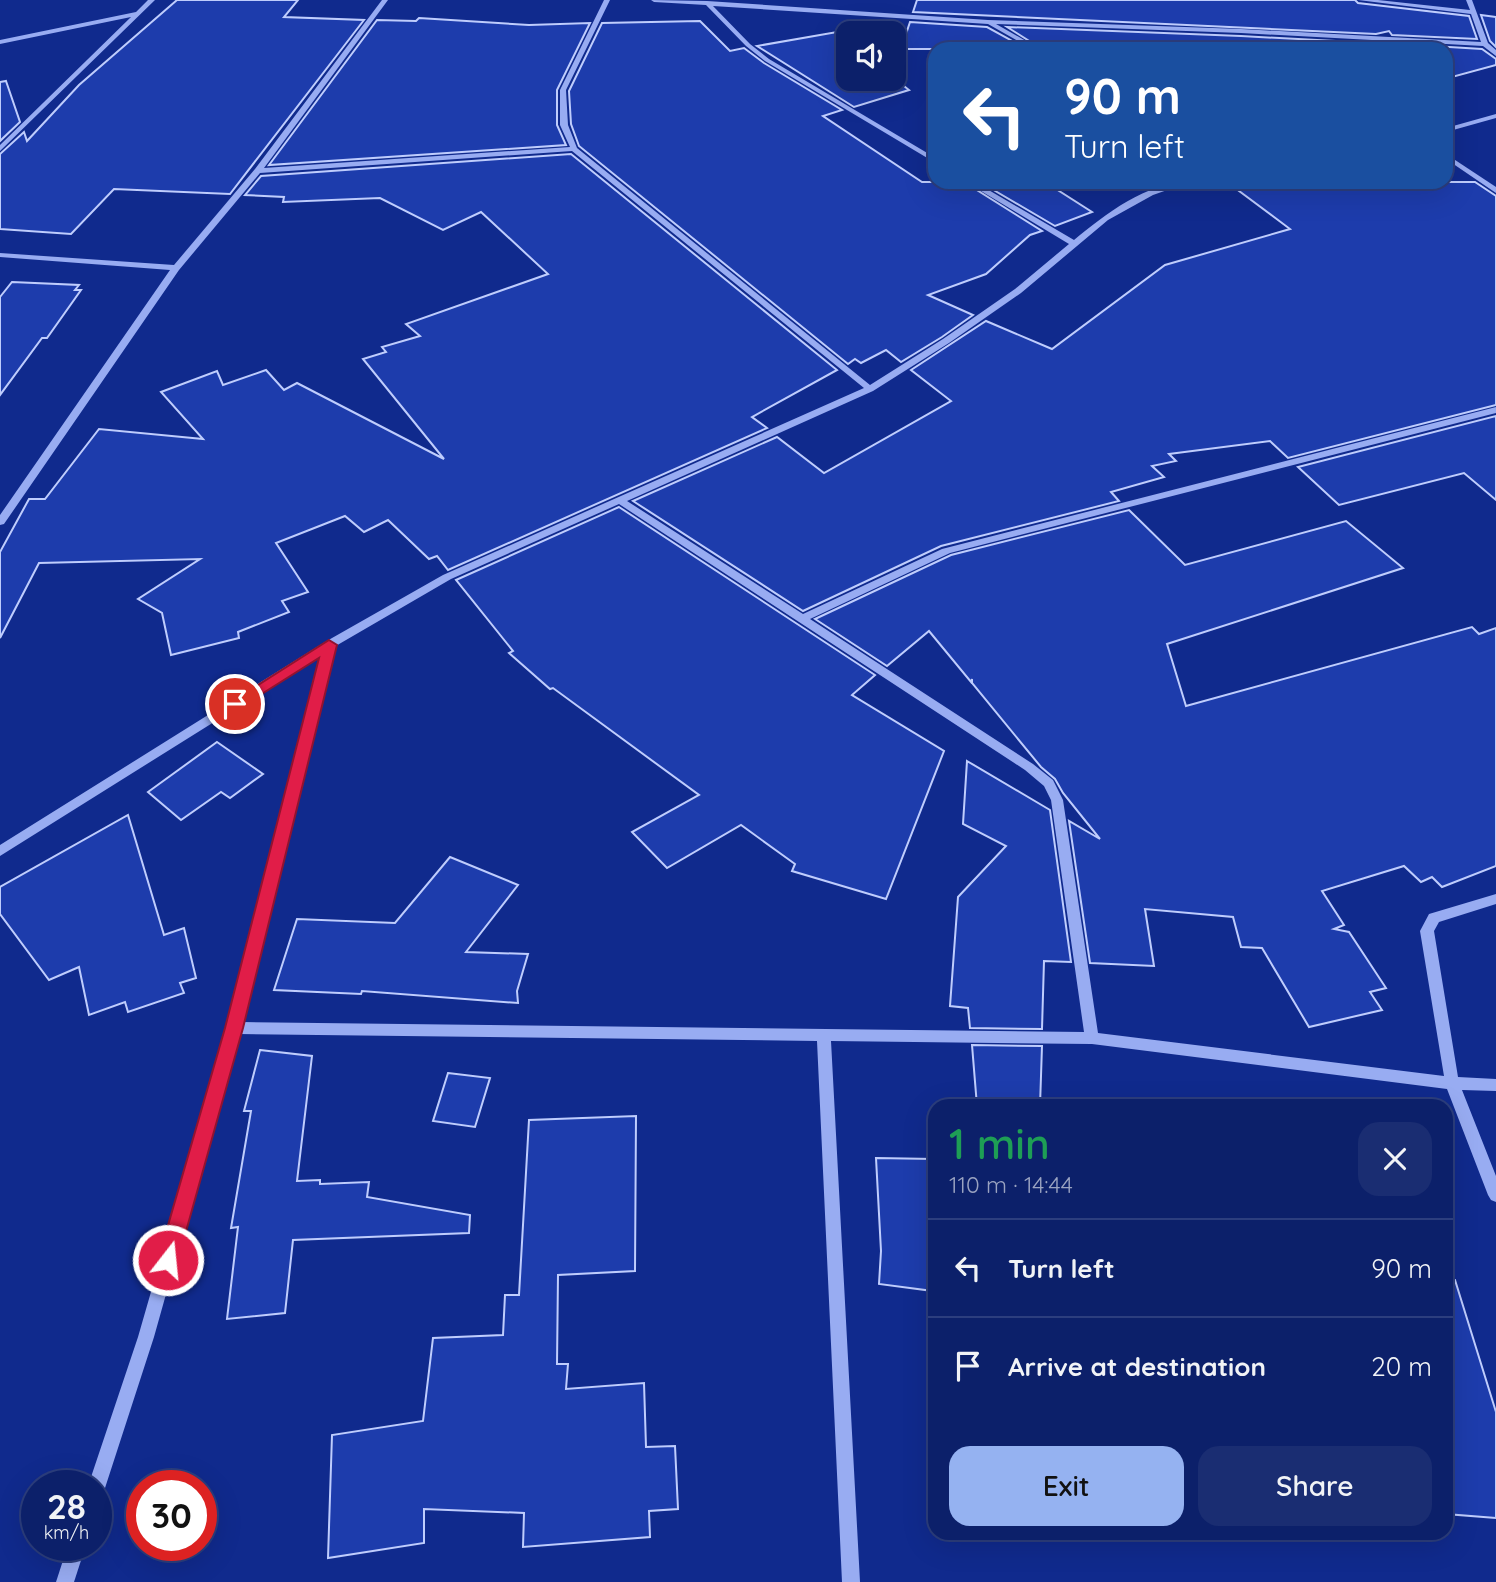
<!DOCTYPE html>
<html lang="en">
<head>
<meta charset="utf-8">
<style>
  :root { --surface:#0c206a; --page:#1a2d72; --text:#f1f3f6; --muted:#9aa3c1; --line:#2c3e7e; --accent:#95b2f1 }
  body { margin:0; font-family:Quicksand,sans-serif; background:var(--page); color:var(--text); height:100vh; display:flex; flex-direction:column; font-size:26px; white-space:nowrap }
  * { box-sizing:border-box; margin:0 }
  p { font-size:23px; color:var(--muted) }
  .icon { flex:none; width:38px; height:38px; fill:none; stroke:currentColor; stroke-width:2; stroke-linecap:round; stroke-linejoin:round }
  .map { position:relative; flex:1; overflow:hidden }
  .sheet { position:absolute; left:928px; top:1099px; width:525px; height:441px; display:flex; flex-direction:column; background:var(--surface); border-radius:21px; box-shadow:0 7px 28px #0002,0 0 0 2px var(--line) }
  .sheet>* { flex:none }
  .hud { position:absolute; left:928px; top:42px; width:525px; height:147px; border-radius:21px; box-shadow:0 7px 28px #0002,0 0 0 2px var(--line); background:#1a4fa0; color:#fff; overflow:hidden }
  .tools { position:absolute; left:836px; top:21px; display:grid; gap:14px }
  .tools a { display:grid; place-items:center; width:70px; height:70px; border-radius:14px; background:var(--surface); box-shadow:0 7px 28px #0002,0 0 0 2px var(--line); font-size:35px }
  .speed { position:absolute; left:21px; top:1470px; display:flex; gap:14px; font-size:35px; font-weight:700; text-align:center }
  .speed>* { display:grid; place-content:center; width:91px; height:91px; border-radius:50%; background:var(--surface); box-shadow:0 7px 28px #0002,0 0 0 2px var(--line); line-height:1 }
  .speed small { font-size:18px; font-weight:400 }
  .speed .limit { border:10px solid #d22; background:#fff; color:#111 }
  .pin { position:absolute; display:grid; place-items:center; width:60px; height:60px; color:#fff; margin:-30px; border:4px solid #fff; border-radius:50%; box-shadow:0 2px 7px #0007 }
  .me { position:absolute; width:77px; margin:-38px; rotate:16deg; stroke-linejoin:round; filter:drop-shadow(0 0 5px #0008) }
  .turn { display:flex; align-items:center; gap:24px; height:147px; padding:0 21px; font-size:32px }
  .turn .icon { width:91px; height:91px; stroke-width:2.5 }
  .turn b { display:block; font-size:49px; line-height:60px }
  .round { display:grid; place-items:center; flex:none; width:74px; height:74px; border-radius:21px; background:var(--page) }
  .summary { display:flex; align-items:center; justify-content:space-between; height:119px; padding:0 21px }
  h1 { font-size:42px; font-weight:600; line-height:52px; color:#1e9e55 }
  .action { display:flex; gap:14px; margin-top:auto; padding:14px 21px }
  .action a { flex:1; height:80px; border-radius:21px; background:var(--accent); color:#111; font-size:28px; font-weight:600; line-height:80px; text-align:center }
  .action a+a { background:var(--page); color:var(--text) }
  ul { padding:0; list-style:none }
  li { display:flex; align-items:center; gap:21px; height:98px; padding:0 21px; border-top:2px solid var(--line) }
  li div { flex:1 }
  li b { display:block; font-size:26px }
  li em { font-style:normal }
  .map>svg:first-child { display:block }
</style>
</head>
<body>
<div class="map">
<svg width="1496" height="1582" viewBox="0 0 1496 1582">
  <rect width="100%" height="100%" fill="#102a8d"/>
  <g fill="#1d3cac" stroke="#bfcdfd" stroke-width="2">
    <polygon points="177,0 298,0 284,17 364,20 230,194 114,189 71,234 0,229 0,154 24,132 27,141 79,85"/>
    <polygon points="917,0 1355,0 1358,3 1469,16 1477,39 1392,35 1389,31 1376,34 913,12"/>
    <polygon points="1481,15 1496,17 1496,47 1490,41"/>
    <polygon points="419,18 529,25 590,23 557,90 557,125 566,145 269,165 377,20 416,21"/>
    <polygon points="700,21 730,51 744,48 764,63 842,110 823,116 922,182 964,182 1042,231 1030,235 986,274 928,295 973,315 942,337 901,362 886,350 861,363 855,359 848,364 579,146 571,124 569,91 602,23"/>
    <polygon points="910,22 987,27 1027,49 901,49"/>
    <polygon points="1007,27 1241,36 1336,41 1289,49 1042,49"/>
    <polygon points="837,32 849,40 849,79 894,78 909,90 854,107 757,46"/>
    <polygon points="1400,44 1482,49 1496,59 1496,65 1452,77 1446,73 1446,49 1407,49"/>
    <polygon points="6,81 20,122 0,141 0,82"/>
    <polygon points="571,154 837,370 752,417 767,428 448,570 437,556 429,559 388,520 364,532 345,516 276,543 308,592 282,601 289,612 238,632 239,638 171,655 162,613 138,599 200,559 39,563 0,638 0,552 29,499 45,499 99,429 203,439 161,392 217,371 223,385 266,370 284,390 297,383 444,459 363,359 386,352 382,347 420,336 406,324 548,274 481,212 443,230 380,198 283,202 284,197 245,195 261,176"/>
    <polygon points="980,182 1045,182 1092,212 1055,226"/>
    <polygon points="1227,182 1475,182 1496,196 1496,405 1288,458 1270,441 1169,454 1176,461 1152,466 1164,477 1111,492 1119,501 941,546 803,611 633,501 777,437 824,473 951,401 911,370 986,321 1052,349 1165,265 1290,229"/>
    <polygon points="12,282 79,285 75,290 81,290 47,338 42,338 0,395 0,297"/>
    <polygon points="1496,416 1496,500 1464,473 1339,505 1298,467"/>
    <polygon points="619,507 875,675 852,695 944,751 886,899 792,871 795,864 741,825 667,868 632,832 699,795 553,688 550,689 509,653 513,651 456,580"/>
    <polygon points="1129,510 1185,565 1346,521 1403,568 1167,644 1186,706 1472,627 1479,634 1496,628 1496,866 1442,887 1432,877 1421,882 1404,866 1322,891 1344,925 1334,929 1349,932 1386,988 1370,992 1382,1010 1309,1027 1262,948 1241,947 1233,917 1145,909 1154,966 1090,963 1069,821 1100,839 1063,793 1055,779 1041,767 972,683 972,679 971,682 929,631 887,666 815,619 951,555"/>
    <polygon points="217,742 263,774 230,798 221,792 181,820 148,792"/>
    <polygon points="967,761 1050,810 1071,962 1044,961 1042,1029 970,1028 968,1008 950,1006 958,897 1006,846 963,824"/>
    <polygon points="128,815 164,935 184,928 196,978 180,983 184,993 128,1012 125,1002 89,1015 79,967 49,980 0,914 0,887"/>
    <polygon points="450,857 518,885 466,952 528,954 517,991 518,1003 362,991 361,994 274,990 297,919 395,923"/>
    <polygon points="972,1045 1042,1046 1040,1106 977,1106"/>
    <polygon points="260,1050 312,1056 297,1181 320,1180 320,1184 369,1182 367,1197 470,1215 469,1233 293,1240 285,1313 227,1319 238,1227 231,1228 251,1111 244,1111"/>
    <polygon points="448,1073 490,1078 475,1127 433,1121"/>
    <polygon points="636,1116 635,1271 558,1275 557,1364 568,1364 566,1389 644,1383 646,1447 675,1446 678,1509 649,1511 650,1537 523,1547 524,1513 424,1509 424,1543 328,1558 332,1435 423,1421 433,1338 503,1335 505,1295 519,1295 529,1120"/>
    <polygon points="876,1158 934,1159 933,1291 879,1284 881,1251"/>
    <polygon points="1455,1280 1496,1412 1496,1518 1446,1514 1446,1281"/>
  </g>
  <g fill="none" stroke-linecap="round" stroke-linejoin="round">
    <g fill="#98acf2" fill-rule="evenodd">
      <polygon points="148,0 155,0 0,151 0,145 131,17 0,44 0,40 136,12"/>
      <path d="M382 0H388L264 168 570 147 560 125V90L604 0H610L566 90 568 125 577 148 870 385 943 339 1015 289 1069 244 966 182H975L1074 240C1106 214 1146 182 1190 182L1153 195 1108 220 1021 293 949 343 873 391 627 501 803 614 942 549 1496 407V413L950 553 810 619 1033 764 1053 780 1063 800 1098 1033 1444 1076 1420 931 1429 914 1496 894V904L1439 922 1434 931 1458 1077 1496 1079V1091L1462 1090 1496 1176V1202L1491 1200 1488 1195 1447 1089 1092 1044 831 1041 860 1582H842L817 1041 239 1034 154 1337 105 1488 102 1494 96 1497V1486H88L138 1337 227 1028 321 655 0 856V845L325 642 443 575 864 388 572 151 260 173 179 270 4 524 0 525V515L170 270 0 257V253L174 265 255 169ZM619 504 1025 770 1044 786 1051 800 1084 1032 242 1022 334 647 451 579Z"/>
      <polygon points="651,0 707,1 988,20 1241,29 1481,42 1471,14 1358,0 1378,0 1470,10 1466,0 1472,0 1488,43 1496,50 1496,56 1483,46 1241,33 996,24 1040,49 1032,49 988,24 713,6 750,44 769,59 934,157 934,162 765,61 746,46 706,5 654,2"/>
      <polygon points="1496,114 1496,118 1446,132 1446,128"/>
      <polygon points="1446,154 1496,187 1496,193 1446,159"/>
      <polygon points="68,1545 86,1545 74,1582 56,1582"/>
    </g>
  </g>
  <polygon fill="#e11d48" stroke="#92132f" stroke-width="2" points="329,640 337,645 243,1028 178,1260 175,1267 168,1269 161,1267 158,1260 225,1028 319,658 241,707 235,709 228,704"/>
</svg>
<div class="tools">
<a><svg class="icon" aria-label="sound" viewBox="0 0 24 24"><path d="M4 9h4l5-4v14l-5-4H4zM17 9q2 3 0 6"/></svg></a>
</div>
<div class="speed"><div>28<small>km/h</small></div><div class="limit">30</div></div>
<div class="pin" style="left:235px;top:704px;background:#d93025"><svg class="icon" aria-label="arrive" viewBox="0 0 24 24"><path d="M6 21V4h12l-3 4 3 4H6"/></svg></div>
<svg class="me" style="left:168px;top:1260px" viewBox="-20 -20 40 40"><circle r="17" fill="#e11d48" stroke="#fff" stroke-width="3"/><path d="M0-11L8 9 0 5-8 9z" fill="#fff"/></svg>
<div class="hud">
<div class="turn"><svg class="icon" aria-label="left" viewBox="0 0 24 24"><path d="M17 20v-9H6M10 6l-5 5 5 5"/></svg><div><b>90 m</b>Turn left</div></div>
</div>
<section class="sheet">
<div class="summary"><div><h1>1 min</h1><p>110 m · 14:44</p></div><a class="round"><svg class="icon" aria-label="close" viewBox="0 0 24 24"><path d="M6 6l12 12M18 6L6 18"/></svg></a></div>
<ul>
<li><svg class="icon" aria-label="left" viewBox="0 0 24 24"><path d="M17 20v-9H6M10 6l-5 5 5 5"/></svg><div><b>Turn left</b></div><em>90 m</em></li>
<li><svg class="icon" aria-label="arrive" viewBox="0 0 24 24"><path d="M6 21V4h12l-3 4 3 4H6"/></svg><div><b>Arrive at destination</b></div><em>20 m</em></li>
</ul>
<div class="action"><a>Exit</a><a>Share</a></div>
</section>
</div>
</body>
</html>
